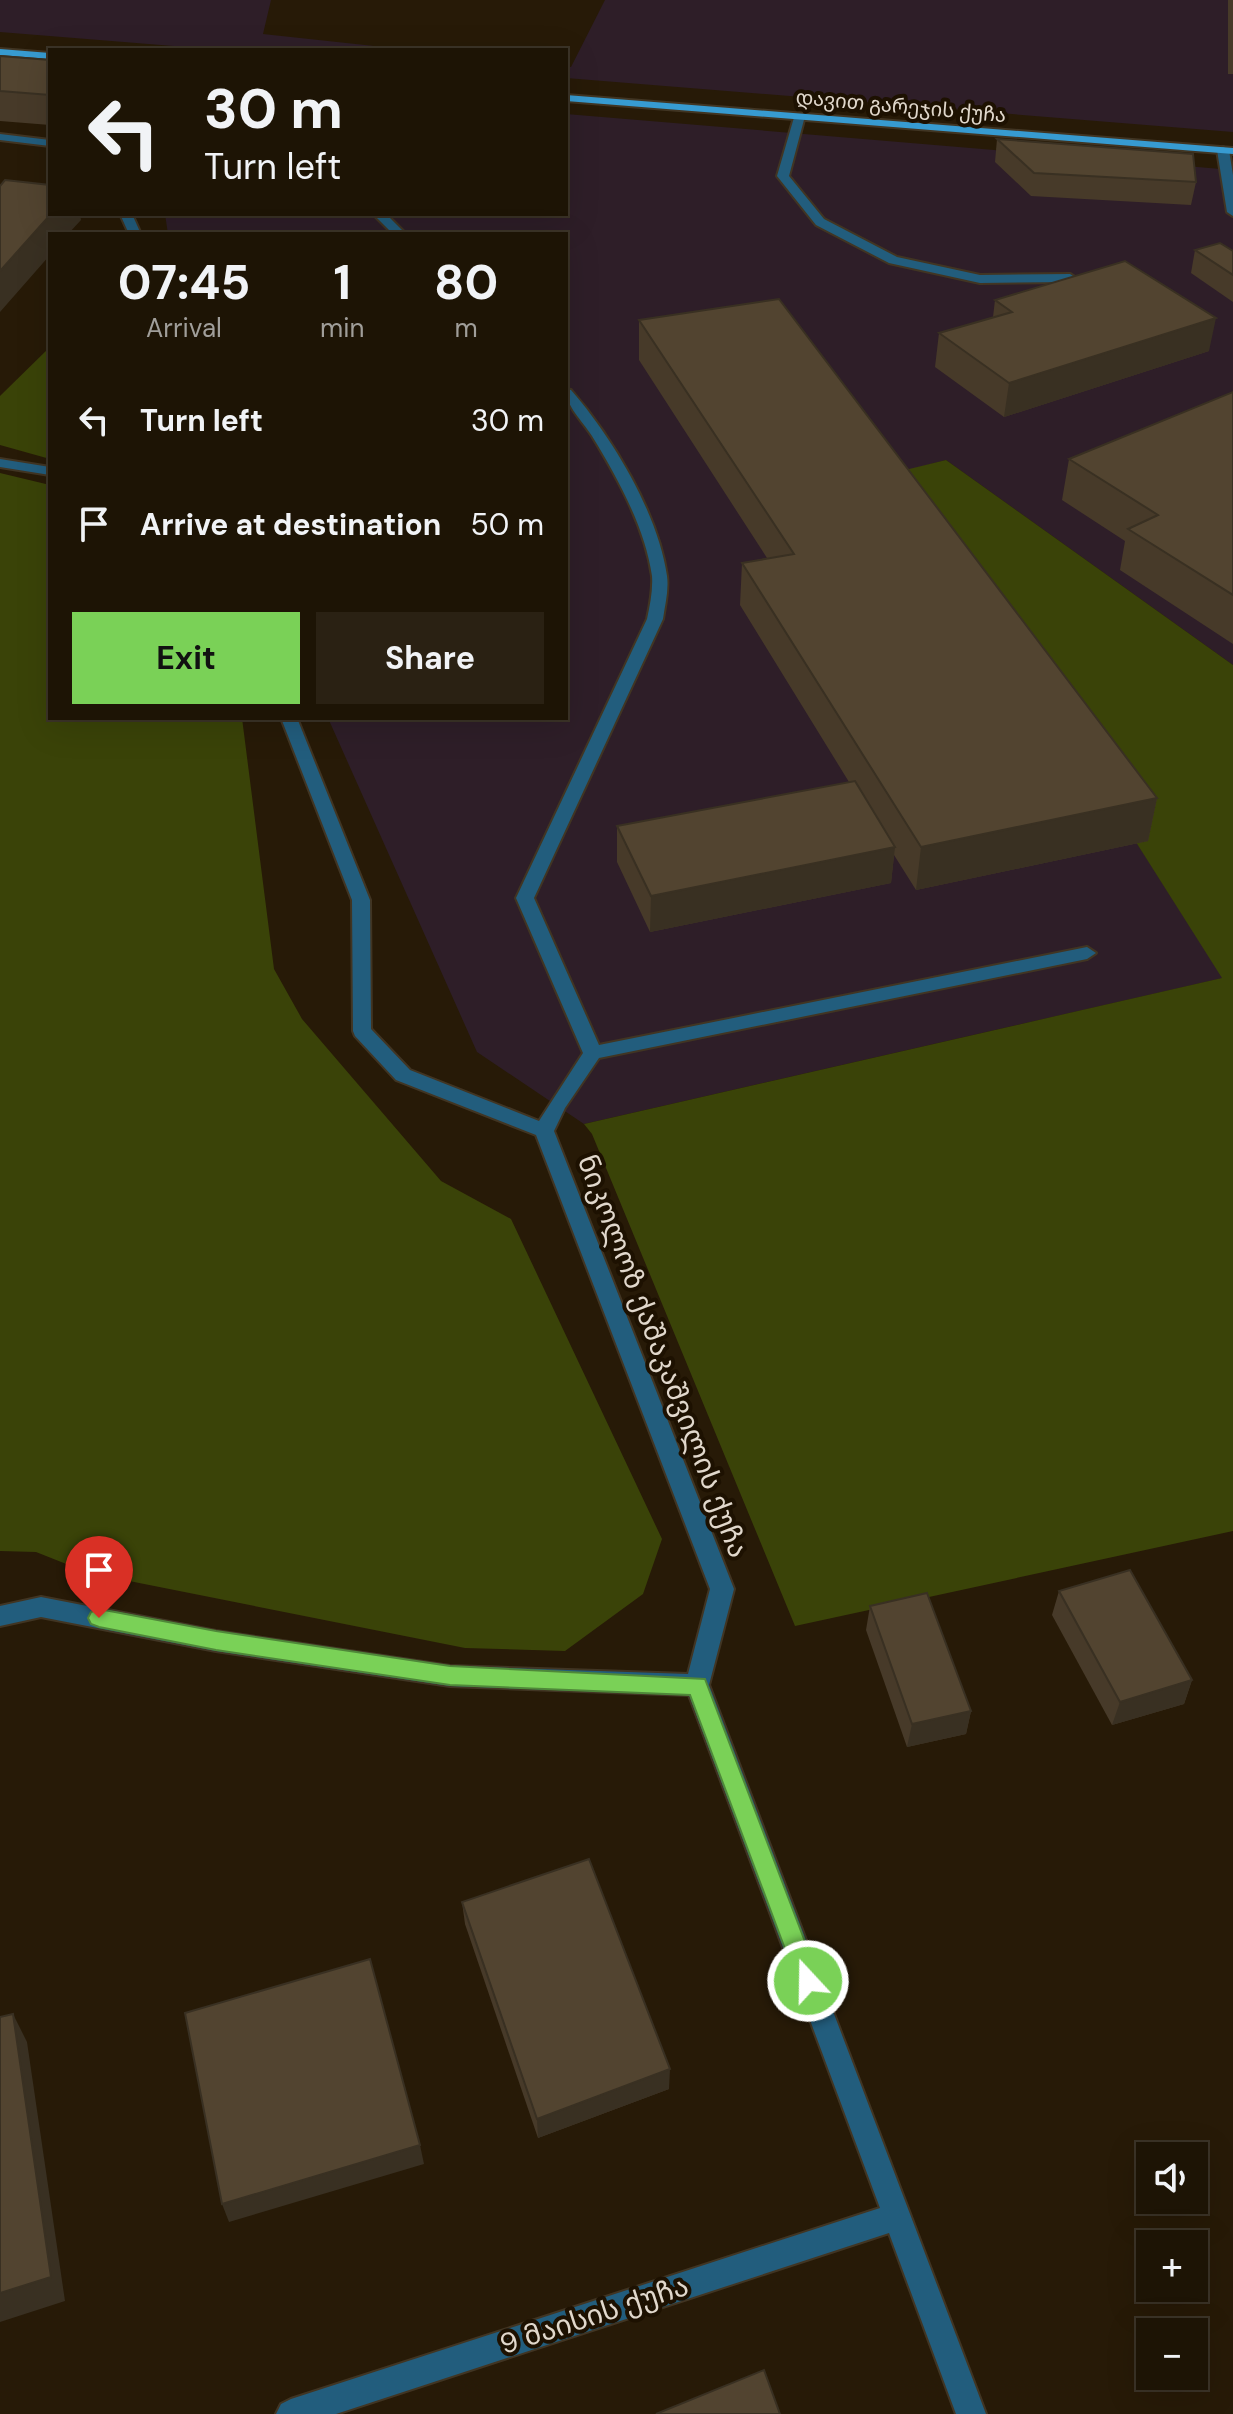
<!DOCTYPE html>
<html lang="en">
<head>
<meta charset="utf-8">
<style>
  :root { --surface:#1d1405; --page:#2a2113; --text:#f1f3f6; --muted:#a09e9a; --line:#3b3327; --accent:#7ad157 }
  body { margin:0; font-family:"DM Sans","Noto Sans Georgian",sans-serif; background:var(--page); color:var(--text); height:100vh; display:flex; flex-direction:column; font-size:30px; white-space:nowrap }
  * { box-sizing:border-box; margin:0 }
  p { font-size:26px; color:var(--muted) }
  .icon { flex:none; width:44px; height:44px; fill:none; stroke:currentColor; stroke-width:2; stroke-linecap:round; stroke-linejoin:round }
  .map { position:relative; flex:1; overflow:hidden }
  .sheet { position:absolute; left:48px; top:232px; width:520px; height:488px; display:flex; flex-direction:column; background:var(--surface); border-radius:0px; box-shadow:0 8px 32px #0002,0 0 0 2px var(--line) }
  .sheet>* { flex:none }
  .top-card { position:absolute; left:48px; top:48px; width:520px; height:168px; border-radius:0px; box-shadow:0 8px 32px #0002,0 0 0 2px var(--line); background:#1d1405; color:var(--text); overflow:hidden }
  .controls { position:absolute; left:1136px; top:2142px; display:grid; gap:16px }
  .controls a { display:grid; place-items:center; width:72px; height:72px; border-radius:0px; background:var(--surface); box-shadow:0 8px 32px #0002,0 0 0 2px var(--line); font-size:40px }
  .pin { position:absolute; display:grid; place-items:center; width:68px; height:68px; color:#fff; margin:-82px -34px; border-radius:50% 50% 50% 0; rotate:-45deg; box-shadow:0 0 8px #0007 }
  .pin .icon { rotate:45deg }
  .me { position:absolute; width:88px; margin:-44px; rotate:339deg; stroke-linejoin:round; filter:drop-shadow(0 0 6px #0008) }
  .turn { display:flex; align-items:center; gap:28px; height:168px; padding:0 24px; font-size:36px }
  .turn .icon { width:104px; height:104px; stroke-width:2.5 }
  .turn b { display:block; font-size:56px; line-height:68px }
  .eta { display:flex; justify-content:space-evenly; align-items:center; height:136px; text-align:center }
  .eta b { font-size:48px; font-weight:700; line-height:56px }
  .button { display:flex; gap:16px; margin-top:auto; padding:16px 24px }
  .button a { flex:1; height:92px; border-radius:0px; background:var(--accent); color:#111; font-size:32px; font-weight:700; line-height:92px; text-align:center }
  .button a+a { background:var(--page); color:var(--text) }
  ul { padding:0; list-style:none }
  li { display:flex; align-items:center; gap:24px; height:104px; padding:0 24px }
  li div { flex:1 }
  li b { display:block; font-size:30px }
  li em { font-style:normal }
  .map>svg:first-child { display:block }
</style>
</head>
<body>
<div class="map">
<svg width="1233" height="2414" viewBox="0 0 1233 2414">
  <rect width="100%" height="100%" fill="#271a07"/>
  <g fill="#2e1e28">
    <polygon points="0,0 271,0 263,34 411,50 223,50 0,32"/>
    <polygon points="605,0 1233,0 1233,132 566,78 566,67 571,67"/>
    <polygon points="566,114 1233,170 1233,665 946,460 901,472 1223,978 584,1124 477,1052 328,718 566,718 566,234 168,234 165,214 566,214"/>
  </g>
  <g fill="#3a4308">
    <polygon points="50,347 50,459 0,445 0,396"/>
    <polygon points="946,460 1233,665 1233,1531 795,1626 592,1134 584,1124 1222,978 901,471"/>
    <polygon points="0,473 50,485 50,718 242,718 274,969 302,1019 441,1181 511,1219 662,1539 643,1594 565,1651 465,1648 89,1573 36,1552 0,1551"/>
  </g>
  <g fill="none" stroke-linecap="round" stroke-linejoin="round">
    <g stroke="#413523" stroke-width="4">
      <g id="minor">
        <polygon points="795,114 805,116 789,176 824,219 897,257 980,275 1070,274 1076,278 1070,282 980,283 889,263 816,225 777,176"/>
        <polygon points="0,134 50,140 50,146 0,140"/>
        <polygon points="1223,147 1229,150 1233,175 1233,216 1227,212 1217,150"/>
        <polygon points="120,214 132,214 141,234 129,234"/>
        <polygon points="373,214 386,214 406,234 393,234"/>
        <path d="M566 389 571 390C612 437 658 513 667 576 669 590 665 605 663 619L534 898 599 1045 1087 947 1096 953 1087 959 599 1058 565 1108 554 1131 734 1589 709 1685 986 2414H956L889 2233 336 2414H276L281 2404 291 2399 880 2208 689 1695 450 1686 216 1651 41 1617 0 1626V1606L41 1597 216 1631 450 1666 688 1674 710 1589 536 1135 396 1080 355 1036 353 1031 352 900 281 718H297L370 900 371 1029 410 1070 539 1121 583 1053 516 898 647 619C650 605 653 590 652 576 645 527 617 477 592 436 582 420 566 407 566 389Z"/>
        <polygon points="0,459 50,467 50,475 0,467"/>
      </g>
    </g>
    <g stroke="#413523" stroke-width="4">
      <g id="major">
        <polygon points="0,49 50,53 50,59 0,55"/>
        <polygon points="566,95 1233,148 1233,154 566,101"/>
      </g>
    </g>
    <use href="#minor" fill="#225d7d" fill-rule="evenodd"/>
    <use href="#major" fill="#379bd1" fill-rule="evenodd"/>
  </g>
  <g fill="#473a29">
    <rect x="1228" y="0" width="5" height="74"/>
    <polygon points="0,56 50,60 50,125 0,121"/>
    <polygon points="997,139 1196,182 1191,205 1031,196 995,162"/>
    <polygon points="1195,250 1233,251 1233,302 1191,273"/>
    <polygon points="995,300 1209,351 1004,417 935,367 939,333 993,317"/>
    <polygon points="639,320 1157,798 1148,841 916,890 894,855 891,883 650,932 617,862 617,826 849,782 740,605 742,563 767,558 639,360"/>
    <polygon points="1233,392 1233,644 1120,570 1125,541 1062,500 1069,459"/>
    <polygon points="1059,1591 1192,1680 1184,1704 1112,1725 1052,1615"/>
    <polygon points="870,1606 971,1711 966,1734 907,1747 866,1630"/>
    <polygon points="462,1902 669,2089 538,2138 465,1924"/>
  </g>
  <g fill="#393022">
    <polygon points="51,214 80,214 81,220 68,234 50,234 50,255 0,312 0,271"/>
    <polygon points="1216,318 1209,351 1004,417 1009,383"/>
    <polygon points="1157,798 1148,841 916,890 921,847"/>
    <polygon points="895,847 891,883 650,932 651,896"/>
    <polygon points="1192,1680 1184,1704 1112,1725 1120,1702"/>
    <polygon points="971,1711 966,1734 907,1747 912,1724"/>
    <polygon points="13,2014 27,2042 65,2301 0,2322 0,2293"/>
    <polygon points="670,2069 669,2089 538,2138 537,2119"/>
    <polygon points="420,2145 424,2164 229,2222 222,2204"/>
  </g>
  <g fill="#524430" stroke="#393022" stroke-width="2">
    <polygon points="0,56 50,60 50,95 0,91"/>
    <polygon points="997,139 1193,154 1196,182 1034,173"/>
    <polygon points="5,180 50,185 50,214 51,214 0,271 0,186"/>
    <polygon points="1220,243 1233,251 1233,275 1195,250"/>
    <polygon points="1125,261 1216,318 1009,383 939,333 1012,312 995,300"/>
    <polygon points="779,299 1157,798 921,847 742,563 794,554 639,320"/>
    <polygon points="1233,392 1233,595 1128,529 1158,515 1069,459"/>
    <polygon points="855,781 895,847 651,896 617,826"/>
    <polygon points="1130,1570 1192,1680 1120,1702 1059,1591"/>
    <polygon points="927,1593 971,1711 912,1724 870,1606"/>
    <polygon points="589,1859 670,2069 537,2119 462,1902"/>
    <polygon points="370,1959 420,2145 222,2204 185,2013"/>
    <polygon points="13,2014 51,2277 0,2293 0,2017"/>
    <polygon points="764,2370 780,2414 656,2414"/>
  </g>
  <polygon fill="#7ad157" stroke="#4f8839" stroke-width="2" points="99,1609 216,1631 450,1666 705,1679 820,1981 816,1989 808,1992 800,1989 690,1695 450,1685 216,1650 99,1627 91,1624 88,1618 91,1612"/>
  <g text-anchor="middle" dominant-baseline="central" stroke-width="8" stroke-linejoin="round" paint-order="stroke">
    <g font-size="20" fill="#e1d8cc" stroke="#1d1101">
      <text transform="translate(901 106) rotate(5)">დავით გარეჯის ქუჩა</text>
    </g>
    <g font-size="28" fill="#e1d8cc" stroke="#1d1101">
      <text transform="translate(663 1356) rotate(69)">ნიკოლოზ ქაშაკაშვილის ქუჩა</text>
      <text transform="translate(594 2315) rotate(-18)">9 მაისის ქუჩა</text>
    </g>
  </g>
</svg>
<div class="controls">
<a><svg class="icon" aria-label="sound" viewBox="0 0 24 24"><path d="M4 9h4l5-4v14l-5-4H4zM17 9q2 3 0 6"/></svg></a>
<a>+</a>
<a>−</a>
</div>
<div class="pin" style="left:99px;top:1618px;background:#d93025"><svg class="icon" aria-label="arrive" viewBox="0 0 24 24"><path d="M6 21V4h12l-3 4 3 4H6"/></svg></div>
<svg class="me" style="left:808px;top:1981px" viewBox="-20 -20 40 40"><circle r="17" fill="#7ad157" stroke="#fff" stroke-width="3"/><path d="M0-11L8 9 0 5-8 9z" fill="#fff"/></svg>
<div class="top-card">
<div class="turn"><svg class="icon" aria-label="left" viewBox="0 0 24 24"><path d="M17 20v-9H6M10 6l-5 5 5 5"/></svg><div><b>30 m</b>Turn left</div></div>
</div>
<section class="sheet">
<div class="eta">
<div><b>07:45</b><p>Arrival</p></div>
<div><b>1</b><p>min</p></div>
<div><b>80</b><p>m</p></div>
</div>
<ul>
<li><svg class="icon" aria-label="left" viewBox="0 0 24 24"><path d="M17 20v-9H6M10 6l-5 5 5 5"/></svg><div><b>Turn left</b></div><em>30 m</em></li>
<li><svg class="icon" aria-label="arrive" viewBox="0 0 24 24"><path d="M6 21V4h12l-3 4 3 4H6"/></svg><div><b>Arrive at destination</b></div><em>50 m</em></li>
</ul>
<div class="button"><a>Exit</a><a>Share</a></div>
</section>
</div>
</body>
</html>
